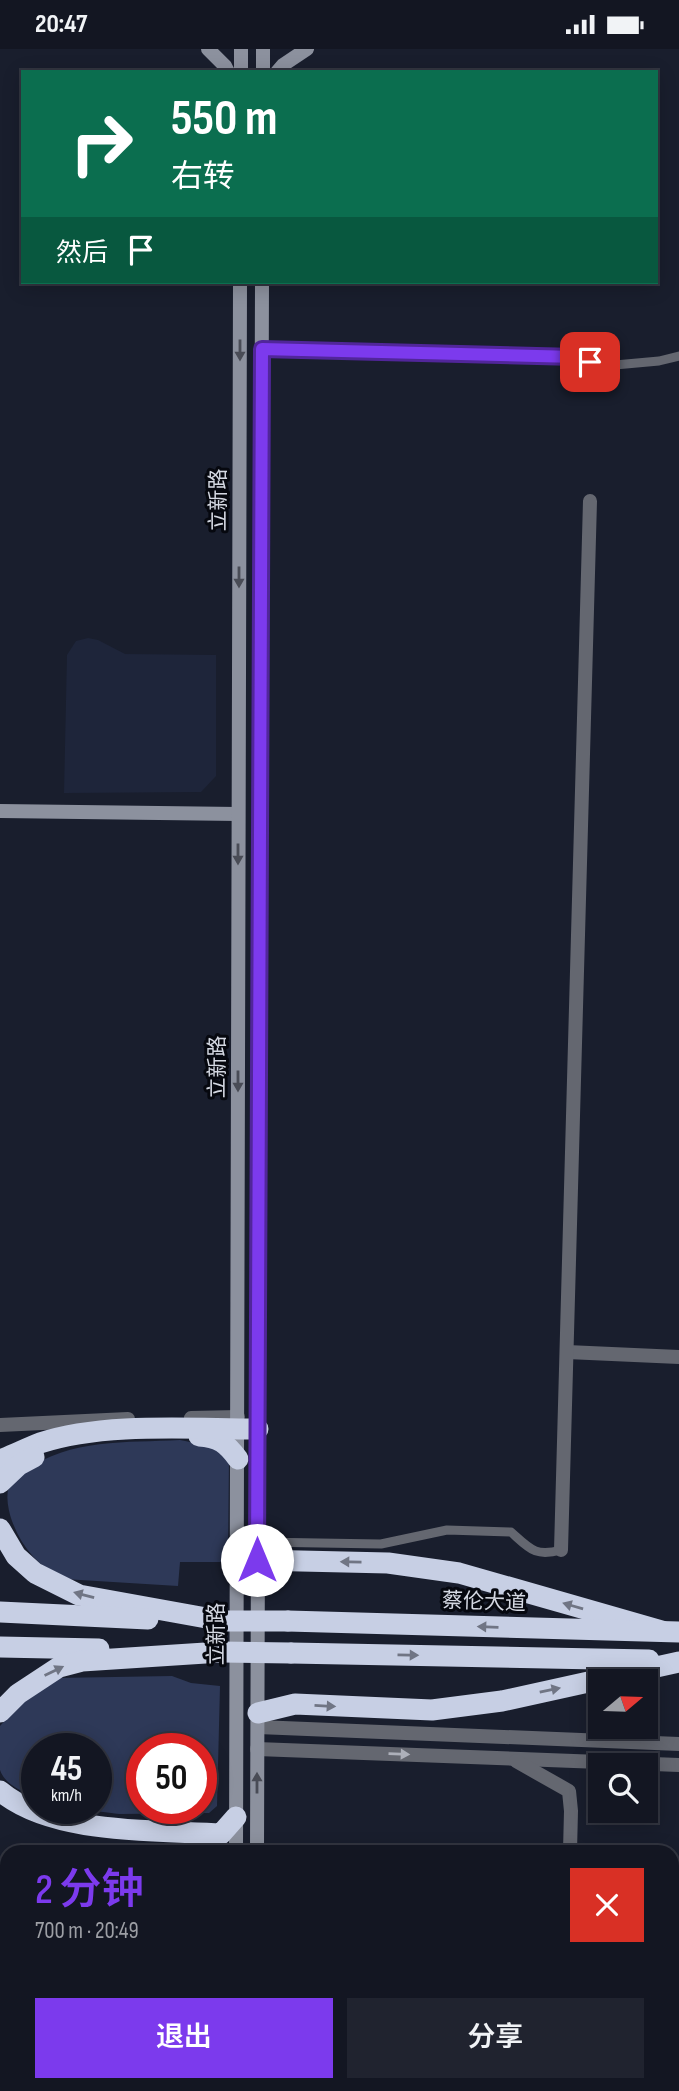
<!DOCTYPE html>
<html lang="zh">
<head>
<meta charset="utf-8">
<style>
  :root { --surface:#131622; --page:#20232f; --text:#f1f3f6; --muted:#9d9fa5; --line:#323540; --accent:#7c3aed }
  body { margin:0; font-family:"Sofia Sans Condensed","Noto Sans SC",sans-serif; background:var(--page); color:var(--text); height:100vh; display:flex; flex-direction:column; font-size:26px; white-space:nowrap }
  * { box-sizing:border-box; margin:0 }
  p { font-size:23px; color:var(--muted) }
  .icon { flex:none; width:38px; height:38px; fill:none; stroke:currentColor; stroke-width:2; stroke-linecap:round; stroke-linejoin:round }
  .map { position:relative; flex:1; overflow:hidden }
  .drawer { position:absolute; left:0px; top:1796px; width:679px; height:247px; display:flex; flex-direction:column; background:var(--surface); border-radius:21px 21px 0 0; box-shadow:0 4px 18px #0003,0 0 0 2px var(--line) }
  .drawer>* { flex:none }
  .hud { position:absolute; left:21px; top:21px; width:637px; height:214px; border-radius:0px; box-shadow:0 4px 18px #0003,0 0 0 2px var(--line); background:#0b6e4f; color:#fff; overflow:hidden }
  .needle { width:46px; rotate:71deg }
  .fabs { position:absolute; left:588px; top:1620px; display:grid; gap:14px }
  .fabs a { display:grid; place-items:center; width:70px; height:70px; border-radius:0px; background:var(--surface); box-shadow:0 4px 18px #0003,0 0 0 2px var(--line); font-size:35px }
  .speed { position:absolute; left:21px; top:1684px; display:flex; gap:14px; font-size:35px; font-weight:700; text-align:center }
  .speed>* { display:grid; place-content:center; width:91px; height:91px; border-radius:50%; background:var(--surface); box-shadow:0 4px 18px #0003,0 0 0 2px var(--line); line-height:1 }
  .speed small { font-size:18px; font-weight:400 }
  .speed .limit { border:10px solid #d22; background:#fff; color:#111 }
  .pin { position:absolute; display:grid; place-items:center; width:60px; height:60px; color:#fff; margin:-30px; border-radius:14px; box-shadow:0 4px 10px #0006 }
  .me { position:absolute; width:77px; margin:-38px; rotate:0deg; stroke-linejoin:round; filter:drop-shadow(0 0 5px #0008) }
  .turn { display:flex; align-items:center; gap:24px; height:147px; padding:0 35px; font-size:32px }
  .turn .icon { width:91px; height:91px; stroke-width:2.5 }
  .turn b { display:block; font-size:49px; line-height:60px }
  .then { display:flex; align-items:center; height:66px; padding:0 35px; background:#0003; gap:14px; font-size:26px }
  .round { display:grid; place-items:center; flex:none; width:74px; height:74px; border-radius:0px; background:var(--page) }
  .headline { display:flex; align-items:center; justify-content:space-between; height:119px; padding:0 35px }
  h1 { font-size:42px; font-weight:600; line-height:52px; color:var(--accent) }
  .action { display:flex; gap:14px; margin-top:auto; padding:14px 35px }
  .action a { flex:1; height:80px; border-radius:0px; background:var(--accent); color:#fff; font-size:28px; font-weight:600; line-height:80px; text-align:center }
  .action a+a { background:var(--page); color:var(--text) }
  .status { display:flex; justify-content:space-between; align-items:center; height:49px; padding:0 35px; background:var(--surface); direction:ltr }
  .status svg { height:19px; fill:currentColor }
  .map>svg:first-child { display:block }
</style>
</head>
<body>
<div class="status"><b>20:47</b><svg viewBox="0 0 49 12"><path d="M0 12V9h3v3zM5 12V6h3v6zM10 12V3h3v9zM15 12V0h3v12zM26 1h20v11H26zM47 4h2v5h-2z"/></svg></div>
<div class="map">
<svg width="679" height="2042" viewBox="0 0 679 2042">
  <rect width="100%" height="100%" fill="#191e2d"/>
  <polygon fill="#1e253a" points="88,589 98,591 125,605 216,606 216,727 201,743 64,744 67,606 76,592"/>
  <g fill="#2e3958" fill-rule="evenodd">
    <path d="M180 1391 216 1398 229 1408 228 1513H180L178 1537 64 1530C39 1518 22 1499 12 1472 8 1460 4 1443 12 1431 15 1428 22 1424 25 1422 70 1389 127 1394 180 1391Z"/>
    <path d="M172 1627 191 1634 220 1637 217 1757 209 1764 119 1765 72 1759H96V1699H37V1749C23 1743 5 1736 0 1721V1677L18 1657 56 1629ZM142 1699H201V1759H142Z"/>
  </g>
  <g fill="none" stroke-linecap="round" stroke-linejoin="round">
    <g stroke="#646770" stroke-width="9">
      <polyline points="262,300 576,308 604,317 659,312 679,307"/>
      <path d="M258 1493 381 1495 447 1481 511 1483C530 1500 535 1508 561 1501"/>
    </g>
    <g stroke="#646770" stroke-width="14">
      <polyline points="567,1303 679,1308"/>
      <polyline points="191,1369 238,1368"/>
      <polyline points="0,1376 128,1370"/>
      <polyline points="561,1501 590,452"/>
      <polyline points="258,1678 679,1695"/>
      <polyline points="257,1700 679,1716"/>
      <polyline points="516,1712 569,1742 571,1762 570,1802"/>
      <polyline points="672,1983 679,1983"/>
      <polyline points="0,2039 234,2041"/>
      <polyline points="499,2042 499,2035"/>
    </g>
    <g stroke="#8c919e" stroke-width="14">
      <polyline points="208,0 225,17 228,23"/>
      <polyline points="241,23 241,0"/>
      <polyline points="263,23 263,0"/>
      <polyline points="277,23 283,16 307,0"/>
      <polyline points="0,762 238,765"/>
      <polyline points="236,1802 240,233"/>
      <polyline points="257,1802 262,233"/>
      <polyline points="234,2042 234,2035"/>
      <polyline points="255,2042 255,2035"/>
    </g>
    <g stroke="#c7cfe4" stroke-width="21">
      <path d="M199 1387C219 1388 227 1395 238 1410"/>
      <path d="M0 1411C13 1406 27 1399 40 1394 104 1373 190 1380 258 1380"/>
      <polyline points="0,1434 19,1416 34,1408"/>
      <polyline points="0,1480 16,1507 35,1524 79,1546 223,1572"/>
      <polyline points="257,1511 388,1514 459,1524 662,1582"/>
      <polyline points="0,1563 148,1570"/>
      <polyline points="288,1572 679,1583"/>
      <polyline points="0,1598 99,1600"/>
      <polyline points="291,1604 649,1611"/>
      <polyline points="0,1663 18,1645 59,1618 82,1612 221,1603"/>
      <polyline points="258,1664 295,1655 432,1661 502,1652 679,1613"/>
      <path d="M0 1742C52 1786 156 1781 221 1785L236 1768"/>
    </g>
    <g stroke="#c7cfe4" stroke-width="21">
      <polyline points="223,1572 288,1572"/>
      <polyline points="221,1603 291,1604"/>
    </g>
  </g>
  <defs><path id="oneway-solid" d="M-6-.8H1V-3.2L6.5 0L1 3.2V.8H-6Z" transform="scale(1.75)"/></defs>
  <g fill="#494c56">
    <use href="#oneway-solid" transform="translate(240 301) rotate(90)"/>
    <use href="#oneway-solid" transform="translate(239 528) rotate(90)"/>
    <use href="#oneway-solid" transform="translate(238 805) rotate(90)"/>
    <use href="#oneway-solid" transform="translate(238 1032) rotate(90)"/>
    <use href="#oneway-solid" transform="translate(257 1734) rotate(-90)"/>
  </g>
  <g fill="#707584">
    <use href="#oneway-solid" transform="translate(351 1513) rotate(-179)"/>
    <use href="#oneway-solid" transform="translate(84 1546) rotate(-165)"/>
    <use href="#oneway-solid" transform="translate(573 1557) rotate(-164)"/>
    <use href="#oneway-solid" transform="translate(488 1578) rotate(-178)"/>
    <use href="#oneway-solid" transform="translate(408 1606) rotate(1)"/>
    <use href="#oneway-solid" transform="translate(54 1622) rotate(-26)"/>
    <use href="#oneway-solid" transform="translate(550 1641) rotate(-12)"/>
    <use href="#oneway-solid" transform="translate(325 1657) rotate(3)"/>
  </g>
  <use fill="#adb0ba" href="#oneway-solid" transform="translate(399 1705) rotate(2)"/>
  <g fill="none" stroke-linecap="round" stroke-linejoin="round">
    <g stroke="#51269a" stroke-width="18">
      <polyline id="route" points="257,1511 262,300 576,308 590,313"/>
    </g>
    <use href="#route" stroke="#7c3aed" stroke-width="12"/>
  </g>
  <g text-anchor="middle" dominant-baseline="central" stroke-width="6" stroke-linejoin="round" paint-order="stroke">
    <g font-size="21" fill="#d4d8e2" stroke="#06080f">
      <text transform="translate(218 451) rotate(-90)">立新路</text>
      <text transform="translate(217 1018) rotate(-90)">立新路</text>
      <text transform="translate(484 1553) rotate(2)">蔡伦大道</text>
      <text transform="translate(216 1585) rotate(-90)">立新路</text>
    </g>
  </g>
</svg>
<div class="fabs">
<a><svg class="needle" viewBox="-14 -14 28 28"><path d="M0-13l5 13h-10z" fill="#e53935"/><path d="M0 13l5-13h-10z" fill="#9d9fa5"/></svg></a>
<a><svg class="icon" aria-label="search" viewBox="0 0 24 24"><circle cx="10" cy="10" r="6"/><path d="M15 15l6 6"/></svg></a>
</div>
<div class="speed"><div>45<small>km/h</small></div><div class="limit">50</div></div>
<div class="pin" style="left:590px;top:313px;background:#d93025"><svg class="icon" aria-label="arrive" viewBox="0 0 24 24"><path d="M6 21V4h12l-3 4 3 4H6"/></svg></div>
<svg class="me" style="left:257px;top:1511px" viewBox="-20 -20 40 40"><circle r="19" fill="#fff"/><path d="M0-13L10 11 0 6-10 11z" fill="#7c3aed"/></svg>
<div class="hud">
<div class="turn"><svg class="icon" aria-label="right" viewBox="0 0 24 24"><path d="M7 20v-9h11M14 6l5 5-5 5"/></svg><div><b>550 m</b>右转</div></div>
<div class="then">然后<svg class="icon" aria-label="arrive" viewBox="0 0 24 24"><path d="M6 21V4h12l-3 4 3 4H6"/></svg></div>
</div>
<section class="drawer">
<div class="headline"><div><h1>2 分钟</h1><p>700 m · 20:49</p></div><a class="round" style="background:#d93025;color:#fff"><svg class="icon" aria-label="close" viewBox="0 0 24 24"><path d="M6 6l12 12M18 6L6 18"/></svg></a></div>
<div class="action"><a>退出</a><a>分享</a></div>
</section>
</div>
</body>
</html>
